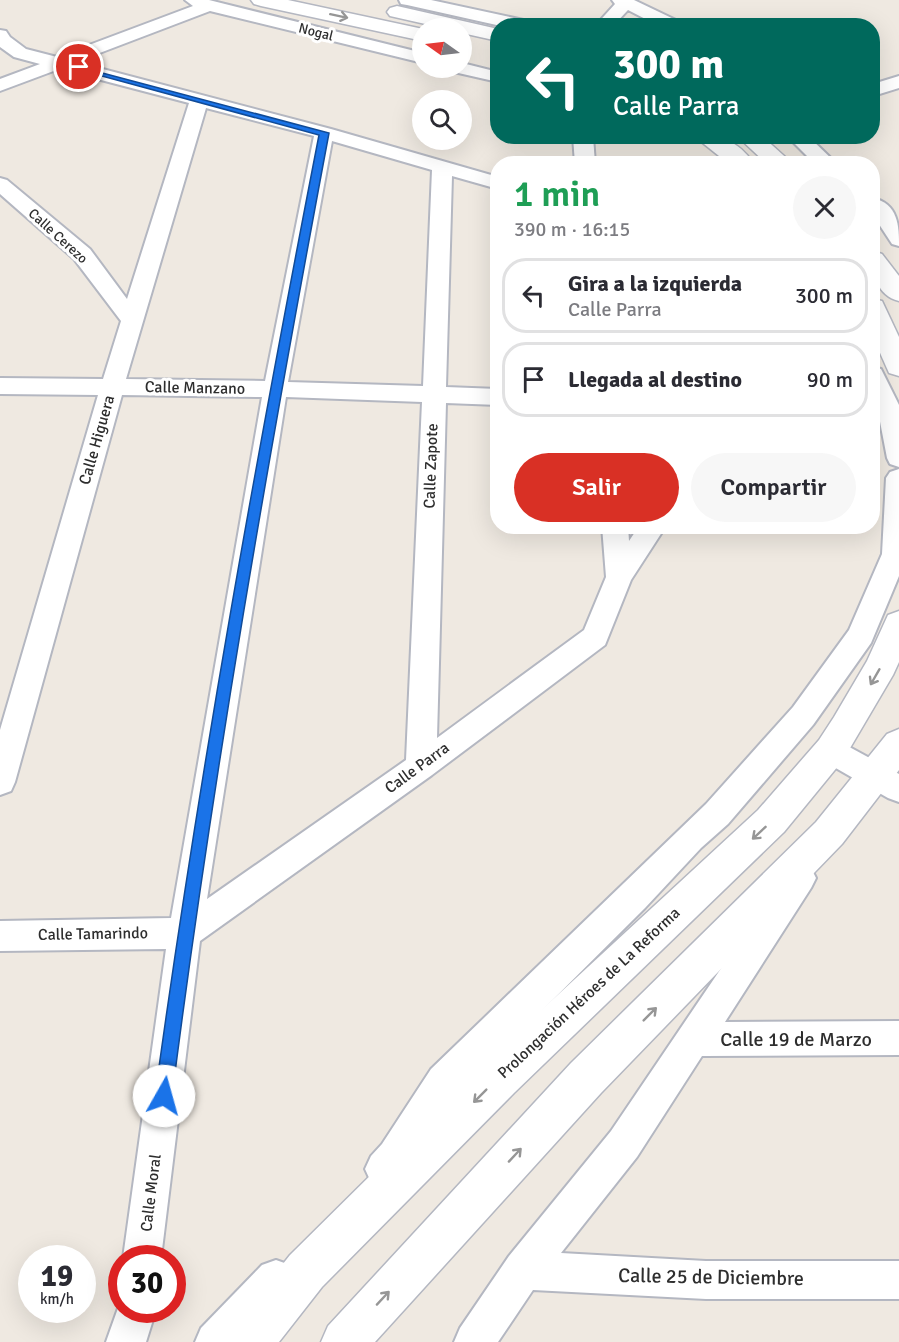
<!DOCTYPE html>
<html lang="es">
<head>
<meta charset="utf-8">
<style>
  :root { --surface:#fff; --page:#f7f7f7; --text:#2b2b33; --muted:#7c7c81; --line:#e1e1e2; --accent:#d93025 }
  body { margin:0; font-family:Signika,sans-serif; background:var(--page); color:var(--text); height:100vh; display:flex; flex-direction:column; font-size:22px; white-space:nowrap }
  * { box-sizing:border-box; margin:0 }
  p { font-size:20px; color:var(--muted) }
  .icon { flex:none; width:33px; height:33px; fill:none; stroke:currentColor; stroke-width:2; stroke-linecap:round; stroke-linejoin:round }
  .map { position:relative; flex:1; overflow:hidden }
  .panel { position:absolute; left:490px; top:156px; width:390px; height:378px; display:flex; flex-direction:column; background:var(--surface); border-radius:24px; box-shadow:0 6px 24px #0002 }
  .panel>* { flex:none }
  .hud { position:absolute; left:490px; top:18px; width:390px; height:126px; border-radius:24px; box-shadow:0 6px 24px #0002; background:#00695c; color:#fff; overflow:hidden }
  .needle { width:39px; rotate:284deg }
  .fabs { position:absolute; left:412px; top:18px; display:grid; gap:12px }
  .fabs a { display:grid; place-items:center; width:60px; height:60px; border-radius:50%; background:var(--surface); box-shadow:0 6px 24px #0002; font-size:30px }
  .speed { position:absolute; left:18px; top:1245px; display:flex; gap:12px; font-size:30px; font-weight:700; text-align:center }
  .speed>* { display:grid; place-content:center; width:78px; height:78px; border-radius:50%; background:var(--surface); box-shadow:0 6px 24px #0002; line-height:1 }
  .speed small { font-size:15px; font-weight:400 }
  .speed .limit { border:9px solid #d22; background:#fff; color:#111 }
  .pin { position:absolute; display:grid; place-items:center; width:51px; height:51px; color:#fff; margin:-26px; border:3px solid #fff; border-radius:50%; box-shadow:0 2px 6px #0007 }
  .me { position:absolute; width:66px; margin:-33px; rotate:7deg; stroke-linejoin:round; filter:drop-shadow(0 0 4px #0008) }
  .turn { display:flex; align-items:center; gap:21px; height:126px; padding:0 24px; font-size:27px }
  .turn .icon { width:78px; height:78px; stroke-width:2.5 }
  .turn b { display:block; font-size:42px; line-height:51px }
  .round { display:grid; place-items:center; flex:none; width:63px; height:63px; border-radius:32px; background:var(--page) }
  .overview { display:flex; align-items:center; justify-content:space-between; height:102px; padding:0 24px }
  h1 { font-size:36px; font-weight:600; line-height:45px; color:#1e9e55 }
  .cta { display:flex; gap:12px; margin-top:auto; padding:12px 24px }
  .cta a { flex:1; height:69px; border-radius:36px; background:var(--accent); color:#fff; font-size:24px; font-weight:600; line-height:69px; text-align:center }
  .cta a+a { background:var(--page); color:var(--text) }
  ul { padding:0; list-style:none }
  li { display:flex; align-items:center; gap:18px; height:75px; margin:0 12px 9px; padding:0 12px; border:3px solid var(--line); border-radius:24px }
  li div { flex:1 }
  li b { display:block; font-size:22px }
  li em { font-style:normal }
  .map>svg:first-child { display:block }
</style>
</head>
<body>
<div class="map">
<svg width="899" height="1342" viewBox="0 0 899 1342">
  <rect width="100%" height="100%" fill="#efe9e1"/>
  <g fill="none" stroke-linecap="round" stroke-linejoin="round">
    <g stroke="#b4b7c1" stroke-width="4">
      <g id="minor">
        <path d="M185 0H209L423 53V63L210 11 76 62 331 129 498 177V189L452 176 446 387 498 389V405L446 403 437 738 584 630 606 577 602 526H628L629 541 639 526H666L631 580 605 645 432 775 200 941 161 1258H123L166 949 0 951V921L171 918 262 397 122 395 15 782 11 791 0 795V730L98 395 0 394V378L103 379 121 321 74 259 0 194V178L7 180 90 249 127 299 189 103 59 69 0 91V79L40 64 14 57 0 47V30L6 31 10 37 26 49 57 57 193 6ZM206 108 314 136 265 381 126 379ZM332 141 432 170 423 386 288 382ZM286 397 422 402 406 760 207 899Z"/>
        <polygon points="399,0 431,0 528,21 536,26 501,26 407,5 401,4"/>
        <polygon points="612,0 634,0 680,22 682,26 659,26 628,10 613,26 595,26 615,4"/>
        <polygon points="462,63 498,72 498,82 454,72 451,68 462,68"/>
        <polygon points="899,76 899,88 873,96 873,84"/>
        <polygon points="573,136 593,136 595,164 575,164"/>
        <polygon points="787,136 808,136 837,164 815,164"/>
        <path d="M873 198C898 204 899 225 899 246L892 244 873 215Z"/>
        <polygon points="873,367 881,369 899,405 899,467 890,464 887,458 878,411 873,400"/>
        <polygon points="899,469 899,576 871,643 813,725 728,824 701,848 645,908 457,1095 408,1170 397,1182 384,1188 371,1182 365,1169 371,1156 382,1144 431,1069 706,804 793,707 849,630 882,554 886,478 890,472"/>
        <polygon points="831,737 899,774 899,802 888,798 820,759 816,750 820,741"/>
        <polygon points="800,863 811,868 816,878 811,888 725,1022 899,1021 899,1055 702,1056 637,1157 561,1253 706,1261 899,1261 899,1299 706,1299 533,1290 498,1342 454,1342 460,1328 509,1256 611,1131 789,868"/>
        <polygon points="276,1260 290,1265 295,1279 290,1293 243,1342 195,1342 201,1328 262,1265"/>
        <polygon points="122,1297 122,1310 156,1310 146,1342 106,1342"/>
      </g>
    </g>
    <g stroke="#b4b7c1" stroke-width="3">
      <g id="secondary">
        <polygon points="251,0 288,0 423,29 423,41 261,6 254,4"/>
        <polygon points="397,6 498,29 498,41 462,33 462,28 443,28 390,16 387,12 390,8"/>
        <path d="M694 136C721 136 737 139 754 164H729Z"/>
        <polygon points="737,136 762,136 793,164 767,164"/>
        <path d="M873 251 882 254 899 276V301C875 295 873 272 873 251Z"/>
        <polygon points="873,299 882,301 899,337 899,376 889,373 873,337"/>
        <polygon points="899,611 899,662 893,675 843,760 784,832 514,1093 322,1287 279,1342 227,1342 234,1326 290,1255 484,1063 758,810 819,740 834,717 867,661 888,615"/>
        <polygon points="899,729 899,770 842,844 601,1093 375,1342 321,1342 328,1326 571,1063 816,822 887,734"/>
      </g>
    </g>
    <use href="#minor" fill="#fff" fill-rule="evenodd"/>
    <use href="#secondary" fill="#fff" fill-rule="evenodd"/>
  </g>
  <defs><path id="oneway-shaft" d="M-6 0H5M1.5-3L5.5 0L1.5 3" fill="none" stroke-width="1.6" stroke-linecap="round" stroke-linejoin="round" transform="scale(1.5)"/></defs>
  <g stroke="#969696">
    <use href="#oneway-shaft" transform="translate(339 16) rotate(12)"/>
    <use href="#oneway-shaft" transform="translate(875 677) rotate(120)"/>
    <use href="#oneway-shaft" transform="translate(759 833) rotate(137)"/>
    <use href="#oneway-shaft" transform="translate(650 1014) rotate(-45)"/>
    <use href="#oneway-shaft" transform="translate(480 1096) rotate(135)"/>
    <use href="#oneway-shaft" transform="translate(515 1155) rotate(-47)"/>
    <use href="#oneway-shaft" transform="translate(383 1298) rotate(-47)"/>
  </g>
  <path fill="#1a73e8" stroke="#114b97" stroke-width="1.5" d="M76 66 329 133C269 453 213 773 172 1096L170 1102 164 1104 158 1102 155 1096C199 774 257 454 319 135L76 69Z"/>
  <g text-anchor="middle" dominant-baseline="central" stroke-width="6" stroke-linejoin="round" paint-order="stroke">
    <g font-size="14" fill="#2e2e2e" stroke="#fff">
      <text transform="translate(316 32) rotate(14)">Nogal</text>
      <text transform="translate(58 236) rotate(42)">Calle Cerezo</text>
    </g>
    <g font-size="16" fill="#2e2e2e" stroke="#fff">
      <text transform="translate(195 388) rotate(1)">Calle Manzano</text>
      <text transform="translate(97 440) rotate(-74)">Calle Higuera</text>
      <text transform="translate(431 466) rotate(-88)">Calle Zapote</text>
      <text transform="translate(417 768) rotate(-36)">Calle Parra</text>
      <text transform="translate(93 934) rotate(-1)">Calle Tamarindo</text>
      <text transform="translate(589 993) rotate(-43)">Prolongación Héroes de La Reforma</text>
      <text transform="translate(151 1193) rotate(-83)">Calle Moral</text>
    </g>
    <g font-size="20" fill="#2e2e2e" stroke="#fff">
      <text x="796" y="1039">Calle 19 de Marzo</text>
      <text transform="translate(711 1277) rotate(1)">Calle 25 de Diciembre</text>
    </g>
  </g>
</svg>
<div class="fabs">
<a><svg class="needle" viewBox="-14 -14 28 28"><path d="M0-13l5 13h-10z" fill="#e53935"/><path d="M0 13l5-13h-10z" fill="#7c7c81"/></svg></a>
<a><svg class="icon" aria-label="search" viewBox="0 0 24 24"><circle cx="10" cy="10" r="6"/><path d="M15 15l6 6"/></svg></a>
</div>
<div class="speed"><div>19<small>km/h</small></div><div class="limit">30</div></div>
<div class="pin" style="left:79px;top:67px;background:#d93025"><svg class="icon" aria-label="arrive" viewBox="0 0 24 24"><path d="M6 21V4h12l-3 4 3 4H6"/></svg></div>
<svg class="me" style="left:164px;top:1096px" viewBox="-20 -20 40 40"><circle r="19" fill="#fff"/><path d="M0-13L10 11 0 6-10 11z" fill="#1a73e8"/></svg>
<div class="hud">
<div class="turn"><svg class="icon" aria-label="left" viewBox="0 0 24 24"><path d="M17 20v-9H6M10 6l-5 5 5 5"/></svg><div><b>300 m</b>Calle Parra</div></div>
</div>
<section class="panel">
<div class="overview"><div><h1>1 min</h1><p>390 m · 16:15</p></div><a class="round"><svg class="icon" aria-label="close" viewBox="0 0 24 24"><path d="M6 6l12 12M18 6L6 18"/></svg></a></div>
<ul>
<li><svg class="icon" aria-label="left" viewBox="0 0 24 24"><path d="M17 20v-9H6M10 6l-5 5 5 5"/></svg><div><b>Gira a la izquierda</b><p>Calle Parra</p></div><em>300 m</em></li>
<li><svg class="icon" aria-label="arrive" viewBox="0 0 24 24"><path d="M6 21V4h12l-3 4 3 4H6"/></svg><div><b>Llegada al destino</b></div><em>90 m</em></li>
</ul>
<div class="cta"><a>Salir</a><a>Compartir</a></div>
</section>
</div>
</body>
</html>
